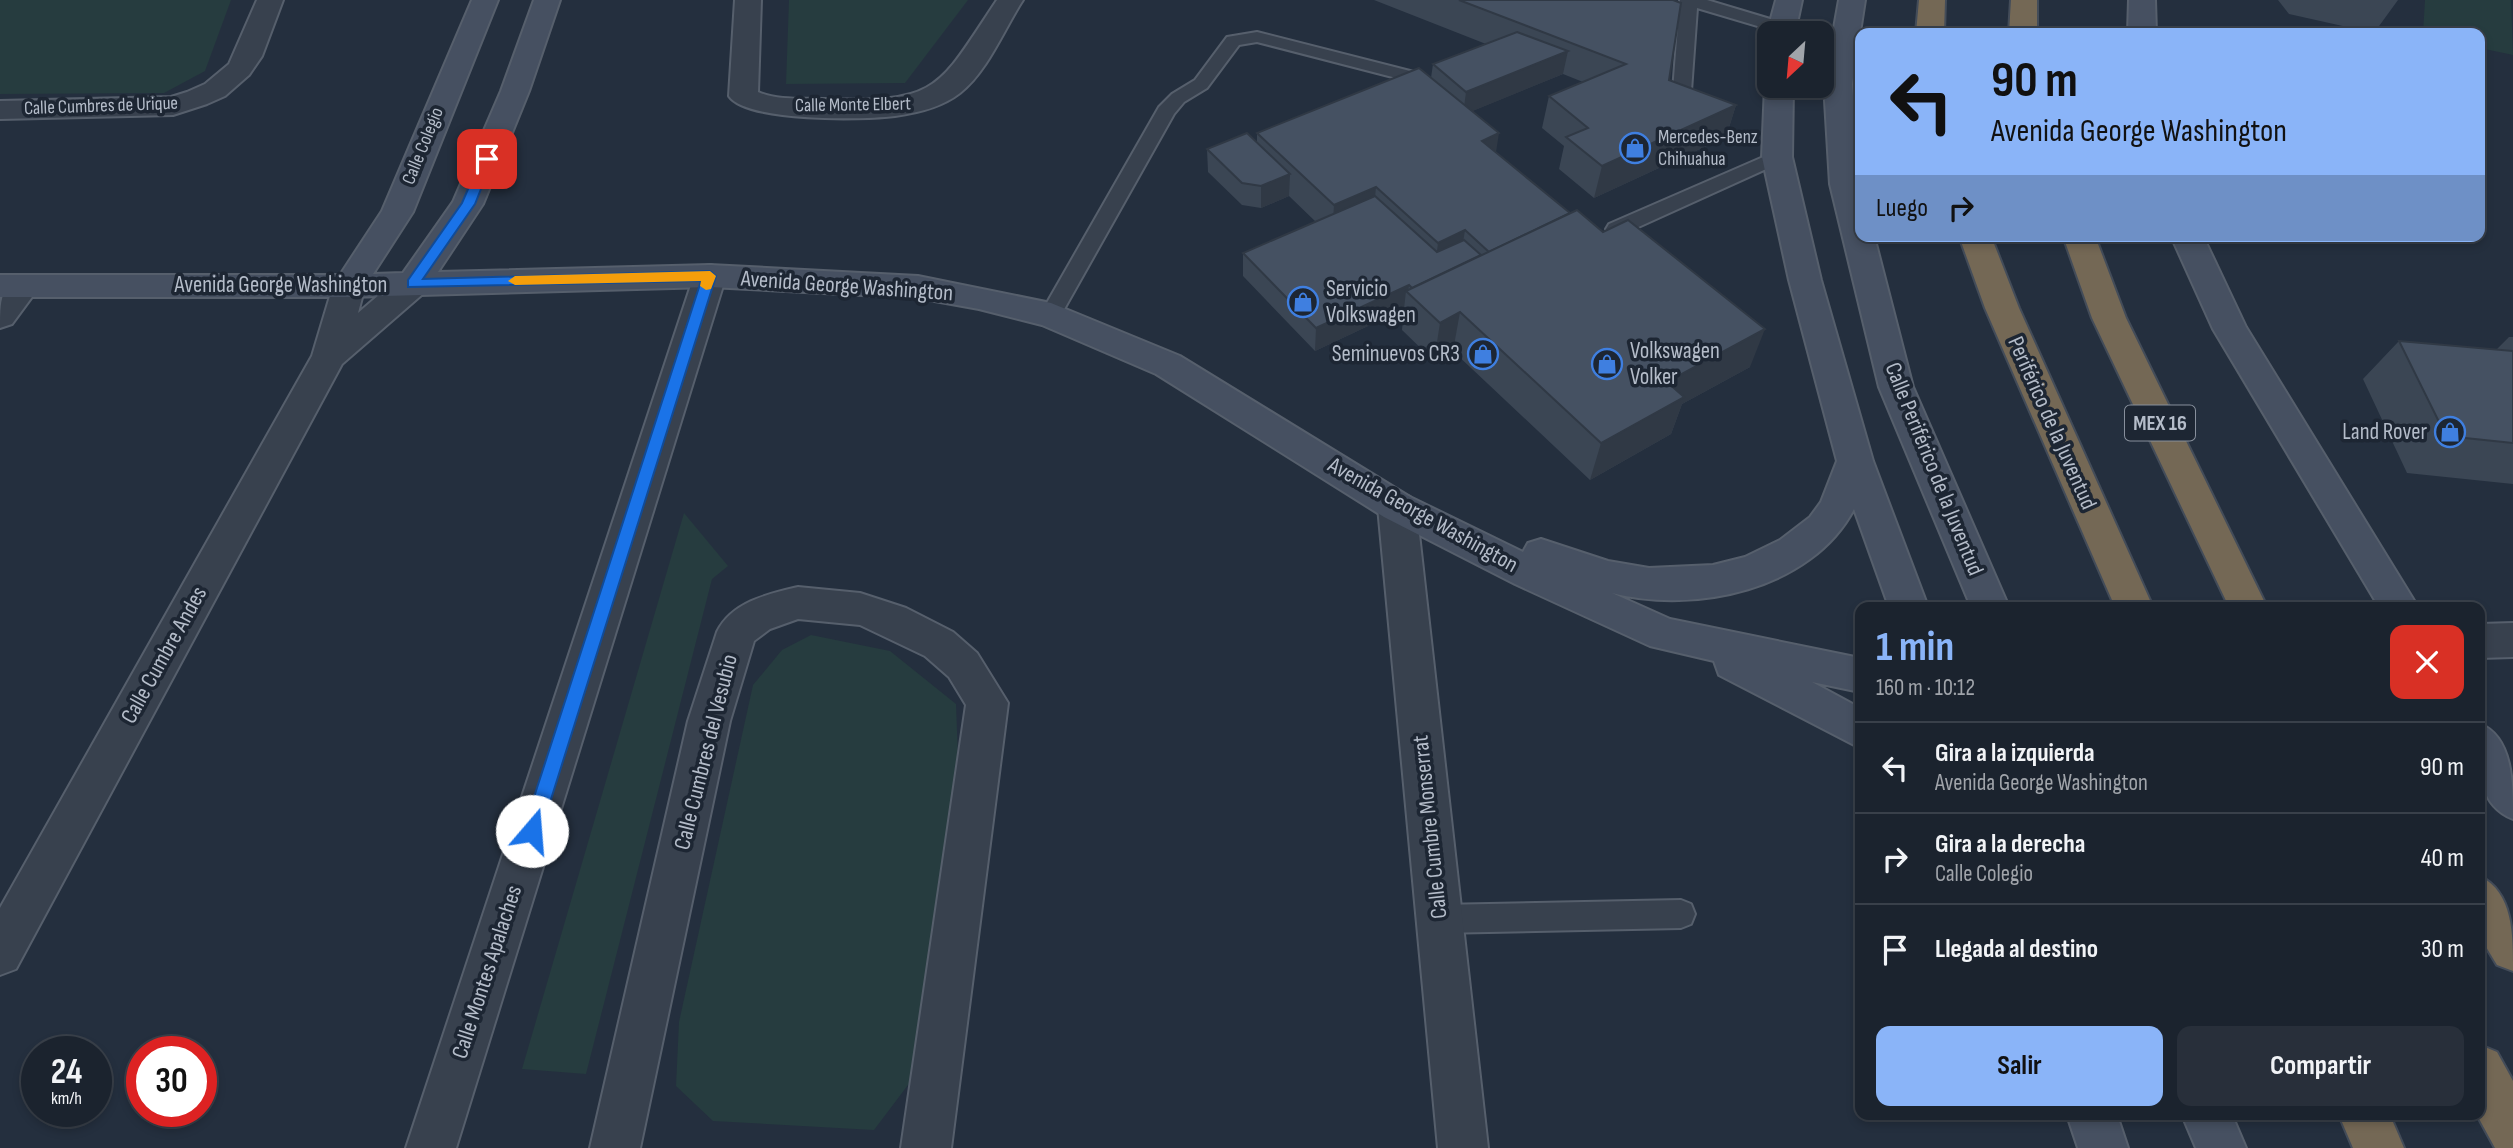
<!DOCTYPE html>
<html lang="es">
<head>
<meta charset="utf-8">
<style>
  :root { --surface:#1b232e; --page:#282f3a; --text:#f1f3f6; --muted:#a0a4aa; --line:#39404a; --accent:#8ab4f8 }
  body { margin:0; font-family:"Sofia Sans Condensed",sans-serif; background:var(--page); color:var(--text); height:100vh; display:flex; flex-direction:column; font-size:26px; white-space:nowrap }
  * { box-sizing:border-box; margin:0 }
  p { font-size:23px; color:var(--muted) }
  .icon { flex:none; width:38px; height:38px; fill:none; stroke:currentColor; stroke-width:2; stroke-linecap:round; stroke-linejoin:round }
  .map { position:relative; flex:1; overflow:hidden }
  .sheet { position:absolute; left:1855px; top:602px; width:630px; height:518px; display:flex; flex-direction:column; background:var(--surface); border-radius:14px; box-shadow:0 4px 10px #0003,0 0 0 2px var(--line) }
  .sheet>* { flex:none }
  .top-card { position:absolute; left:1855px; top:28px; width:630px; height:214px; border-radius:14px; box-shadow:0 4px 10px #0003,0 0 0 2px var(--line); background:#8ab4f8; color:#111; overflow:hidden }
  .needle { width:46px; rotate:206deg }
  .buttons { position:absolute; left:1757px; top:21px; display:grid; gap:14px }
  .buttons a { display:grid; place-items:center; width:77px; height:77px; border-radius:14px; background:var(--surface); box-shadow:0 4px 10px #0003,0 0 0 2px var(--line); font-size:35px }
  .speed { position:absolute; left:21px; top:1036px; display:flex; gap:14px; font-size:35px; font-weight:700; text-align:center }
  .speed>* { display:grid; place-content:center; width:91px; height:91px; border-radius:50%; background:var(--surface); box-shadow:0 4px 10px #0003,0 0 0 2px var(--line); line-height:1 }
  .speed small { font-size:18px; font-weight:400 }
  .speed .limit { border:10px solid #d22; background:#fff; color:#111 }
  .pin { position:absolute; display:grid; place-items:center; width:60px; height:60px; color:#fff; margin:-30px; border-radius:14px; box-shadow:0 4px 10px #0006 }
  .me { position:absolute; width:77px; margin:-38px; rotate:18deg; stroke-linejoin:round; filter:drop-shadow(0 0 5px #0008) }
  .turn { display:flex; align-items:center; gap:24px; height:147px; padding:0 21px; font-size:32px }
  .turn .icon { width:91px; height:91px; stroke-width:2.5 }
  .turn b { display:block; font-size:49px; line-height:60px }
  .then { display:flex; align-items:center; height:66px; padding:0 21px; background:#0003; gap:14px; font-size:26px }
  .round { display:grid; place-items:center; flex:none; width:74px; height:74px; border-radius:14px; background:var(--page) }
  .head { display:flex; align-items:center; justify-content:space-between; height:119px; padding:0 21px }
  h1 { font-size:42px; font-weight:700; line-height:52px; color:var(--accent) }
  .action { display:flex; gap:14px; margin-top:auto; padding:14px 21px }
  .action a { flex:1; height:80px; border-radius:14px; background:var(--accent); color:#111; font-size:28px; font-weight:700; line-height:80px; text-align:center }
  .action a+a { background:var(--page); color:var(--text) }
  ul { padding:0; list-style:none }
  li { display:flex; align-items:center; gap:21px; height:91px; padding:0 21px; border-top:2px solid var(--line) }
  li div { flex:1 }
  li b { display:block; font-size:26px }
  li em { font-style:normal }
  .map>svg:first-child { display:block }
</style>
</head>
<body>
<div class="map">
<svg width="2513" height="1148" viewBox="0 0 2513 1148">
  <rect width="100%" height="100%" fill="#242f3e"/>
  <g fill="#263c3f">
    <polygon points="0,0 231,0 205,71 164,93 0,94"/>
    <polygon points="789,0 968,0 905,83 786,84"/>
    <polygon points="2425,0 2511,0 2513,55 2480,48 2480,33 2423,33"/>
    <polygon points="684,513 728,566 712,579 586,1074 522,1069"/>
    <polygon points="811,635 890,651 956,704 958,758 914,1077 874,1130 713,1121 676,1086 679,1022 753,685 782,650"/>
  </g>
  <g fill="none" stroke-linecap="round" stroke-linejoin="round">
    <g stroke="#565f6c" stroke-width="4">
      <g id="lane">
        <polygon points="1680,0 1707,0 1787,24 1790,28 1781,33 1697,8 1691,91 1688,95 1676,95 1673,91"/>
        <polygon points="1257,32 1414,72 1417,76 1408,81 1257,42 1239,45 1207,88 1184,102 1174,114 1058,320 1051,322 1044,320 1040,315 1159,107 1172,94 1195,80 1227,37"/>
        <polygon points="1777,151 1784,153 1787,157 1784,161 1623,234 1609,234 1606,229 1609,224"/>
        <polygon points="1681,900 1691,904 1695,914 1691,924 1681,928 1439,933 1429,929 1425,919 1429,909 1439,905"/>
      </g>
    </g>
    <g stroke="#565f6c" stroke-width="4">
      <g id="street">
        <polygon points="257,0 283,0 262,56 249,75 225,96 207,104 173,115 0,119 0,101 171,97 187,92 205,84 229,64"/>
        <path d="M735 0H761L758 92C778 101 805 98 827 99 940 103 938 88 997 0H1023C1004 29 988 71 960 93 942 107 918 113 895 116 863 120 747 122 729 96Z"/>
        <polygon points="710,265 721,268 726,276 456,1148 406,1148 694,276 699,268"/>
        <polygon points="413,273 425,276 429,284 425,292 342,364 16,969 0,975 0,908 312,356 333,286 337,278 349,275 361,278 365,286 358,313 401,276"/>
        <path d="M24 275 36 278 40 286 12 324 0 328C0 303 0 283 24 275Z"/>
        <polygon points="1397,493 1410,497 1416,507 1488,1148 1438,1148 1378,507 1384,497"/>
        <path d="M798 587 860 593 906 608 953 632 977 653 1008 703 951 1148H901L966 705 949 677 925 656 860 625 798 619 770 629 754 641 730 721 640 1148H590L688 721 717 632C732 602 768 594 798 587Z"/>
        <polygon points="2513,623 2513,657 2480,658 2480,624"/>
      </g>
    </g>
    <g stroke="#565f6c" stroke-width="4">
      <g id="secondary">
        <path d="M472 0H498L413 212 373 274 403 273 453 202 501 91 534 0H560L529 91 483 204 438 272 710 265 918 276 1051 303 1180 356 1410 497 1523 552 1528 543 1541 539 1608 561 1649 568 1713 565 1745 557 1780 540 1810 517 1821 502 1837 461 1789 280 1762 157 1765 86 1769 80V86H1793L1792 157 1821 280 1873 461 1928 607H1889L1854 509C1811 590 1695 614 1612 593L1670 619 1860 658V692L1812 682 1860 708V748L1719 675 1714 661 1650 646 1515 584 1384 517 1156 374 1042 325 979 309 918 298 710 287 349 297H0V275H340L382 211Z"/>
        <polygon points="1776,0 1802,0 1795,33 1769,33 1769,36 1767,33"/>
        <polygon points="1839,0 1865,0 1852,84 1860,184 1860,236 1874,236 1913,387 2009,607 1971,607 1879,387 1830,184 1824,84"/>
        <polygon points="2129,0 2155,0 2156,33 2128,33"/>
        <polygon points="2171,236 2203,236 2246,327 2418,607 2379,607 2213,329"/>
        <path d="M2480 724C2513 737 2513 784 2513 819 2473 803 2480 759 2480 724Z"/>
        <polygon points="2067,1115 2117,1115 2128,1148 2078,1148"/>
        <polygon points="2182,1115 2232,1115 2246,1148 2196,1148"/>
      </g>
    </g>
    <g stroke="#434c59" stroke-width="4">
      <g id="highway">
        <polygon points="1919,0 1945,0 1944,33 1916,33"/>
        <polygon points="2011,0 2037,0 2037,33 2009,33"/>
        <polygon points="1959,236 1991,236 2019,308 2153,607 2115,607 1985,308"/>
        <polygon points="2063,236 2095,236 2126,318 2267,607 2229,607 2092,318"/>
        <path d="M2480 876C2513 893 2513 933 2513 971L2497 965 2480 937Z"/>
        <polygon points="2480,1045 2497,1052 2513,1081 2513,1148 2495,1148 2477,1115 2480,1115"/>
        <polygon points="2339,1115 2390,1115 2404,1148 2353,1148"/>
      </g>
    </g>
    <use href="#lane" fill="#38414e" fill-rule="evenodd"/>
    <use href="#street" fill="#38414e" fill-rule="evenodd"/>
    <use href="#secondary" fill="#465061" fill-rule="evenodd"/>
    <use href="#highway" fill="#746855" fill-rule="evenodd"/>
  </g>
  <g fill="#3b4654">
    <polygon points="1374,0 1673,0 1669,80 1736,105 1726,137 1594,198 1559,169 1564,146 1542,128 1549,96 1583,82 1563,74 1472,111 1496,152 1750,367 1682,404 1671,434 1590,480 1453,351 1434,361 1402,330 1404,309 1315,351 1243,276 1243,253 1316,222 1289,196 1261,208 1242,205 1208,172 1207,149 1257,142 1257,133 1431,78 1433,64 1486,44"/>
    <polygon points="2278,0 2398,0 2374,33 2289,14"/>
    <polygon points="2509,337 2513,337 2513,484 2407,473 2363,379 2399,341 2496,350"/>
  </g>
  <g fill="#303945">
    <polygon points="1568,51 1563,74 1463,115 1466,92"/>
    <polygon points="1736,105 1726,137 1594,198 1602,166"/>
    <polygon points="1499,133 1494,165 1482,141"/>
    <polygon points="1290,174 1289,196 1261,208 1261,186"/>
    <polygon points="1376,187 1373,218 1332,237 1334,205"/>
    <polygon points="1465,230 1460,262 1434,274 1438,243"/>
    <polygon points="1409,285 1408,293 1406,291 1404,309 1315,351 1316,328"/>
    <polygon points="1460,312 1453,351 1434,361 1440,323"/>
    <polygon points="1765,329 1750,367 1682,404 1671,434 1590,480 1601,443 1667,382"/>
  </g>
  <g fill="#455162" stroke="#303945" stroke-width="2">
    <polygon points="1459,0 1673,0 1681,3 1669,80 1736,105 1602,166 1566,137 1588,128 1549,96 1626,64"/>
    <polygon points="1517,32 1568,51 1466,92 1433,64"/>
    <polygon points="1419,68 1499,133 1482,141 1570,213 1489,252 1465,230 1438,243 1376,187 1334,205 1257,133"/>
    <polygon points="1247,133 1290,174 1261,186 1242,183 1207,149"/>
    <polygon points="1375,196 1437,252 1464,240 1481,255 1412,288 1409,285 1316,328 1243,253"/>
    <polygon points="1577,210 1603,232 1628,220 1765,329 1667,382 1684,397 1601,443 1460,312 1440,323 1406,291"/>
    <polygon points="2399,341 2513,351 2513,443 2446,436"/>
  </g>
  <polygon fill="#1a73e8" stroke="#114b97" stroke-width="2" points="487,155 493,159 475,204 423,279 710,271 716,276 541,831 539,837 532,839 526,837 523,831 701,281 408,287 408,280 462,203 481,159"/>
  <polygon fill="#f59e0b" points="710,271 716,276 711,289 706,290 700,286 701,281 515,285 508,281 515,276"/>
  <defs>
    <g id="shop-ring" transform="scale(1.575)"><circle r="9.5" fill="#1d2633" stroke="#3f7fe0" stroke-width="1.5"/><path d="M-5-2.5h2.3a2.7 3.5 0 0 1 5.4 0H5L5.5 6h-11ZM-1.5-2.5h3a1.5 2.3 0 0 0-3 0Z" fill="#3f7fe0"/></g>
  </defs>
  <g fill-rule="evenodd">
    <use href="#shop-ring" x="1635" y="148"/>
    <use href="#shop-ring" x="1303" y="302"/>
    <use href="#shop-ring" x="1483" y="354"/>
    <use href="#shop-ring" x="1607" y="364"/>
    <use href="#shop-ring" x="2450" y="432"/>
  </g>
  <g text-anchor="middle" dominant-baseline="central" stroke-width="7" stroke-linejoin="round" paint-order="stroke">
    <g font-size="19" fill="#b4bcc9" stroke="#1d2633">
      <text transform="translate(853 105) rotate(-1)">Calle Monte Elbert</text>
      <text transform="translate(101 106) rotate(-2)">Calle Cumbres de Urique</text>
      <text transform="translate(423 146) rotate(-68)">Calle Colegio</text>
    </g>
    <g font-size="19" fill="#b4bcc9" stroke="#1d2633" text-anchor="start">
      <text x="1658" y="137">Mercedes-Benz<tspan x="1658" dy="22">Chihuahua</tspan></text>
    </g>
    <rect fill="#1d2633" stroke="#878f9c" stroke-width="2" x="2125" y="405.5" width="70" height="35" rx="5"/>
    <g font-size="21" font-weight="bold" fill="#b4bcc9">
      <text x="2160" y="423">MEX 16</text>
    </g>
    <g font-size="23" fill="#b4bcc9" stroke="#1d2633">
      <text x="281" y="285">Avenida George Washington</text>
      <text transform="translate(847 286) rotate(4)">Avenida George Washington</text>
      <text transform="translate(2052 423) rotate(66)">Periférico de la Juventud</text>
      <text transform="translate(1934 469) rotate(68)">Calle Periférico de la Juventud</text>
      <text transform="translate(1423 515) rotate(29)">Avenida George Washington</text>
      <text transform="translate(164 655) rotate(-61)">Calle Cumbre Andes</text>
      <text transform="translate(706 752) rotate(-76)">Calle Cumbres del Vesubio</text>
      <text transform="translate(1430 827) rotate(-96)">Calle Cumbre Monserrat</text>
      <text transform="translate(487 972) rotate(-72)">Calle Montes Apalaches</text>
    </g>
    <g font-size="23" fill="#b4bcc9" stroke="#1d2633" text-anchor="start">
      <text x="1326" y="289">Servicio<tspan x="1326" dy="26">Volkswagen</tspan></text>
      <text x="1630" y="351">Volkswagen<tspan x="1630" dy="26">Volker</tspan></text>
      <text x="1460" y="354" text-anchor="end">Seminuevos CR3</text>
      <text x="2427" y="432" text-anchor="end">Land Rover</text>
    </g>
  </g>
</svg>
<div class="buttons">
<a><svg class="needle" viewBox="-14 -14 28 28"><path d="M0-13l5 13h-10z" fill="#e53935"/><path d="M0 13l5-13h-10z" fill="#a0a4aa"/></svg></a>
</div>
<div class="speed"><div>24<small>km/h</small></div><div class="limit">30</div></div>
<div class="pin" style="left:487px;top:159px;background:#d93025"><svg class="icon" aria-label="arrive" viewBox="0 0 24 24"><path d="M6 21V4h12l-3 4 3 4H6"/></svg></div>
<svg class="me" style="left:532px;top:831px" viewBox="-20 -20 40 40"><circle r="19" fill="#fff"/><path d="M0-13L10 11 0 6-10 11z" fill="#1a73e8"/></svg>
<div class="top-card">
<div class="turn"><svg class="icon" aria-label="left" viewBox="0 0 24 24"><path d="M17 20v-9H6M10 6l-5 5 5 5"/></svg><div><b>90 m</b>Avenida George Washington</div></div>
<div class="then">Luego<svg class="icon" aria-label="right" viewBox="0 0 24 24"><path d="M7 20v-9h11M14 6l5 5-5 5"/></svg></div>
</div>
<section class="sheet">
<div class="head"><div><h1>1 min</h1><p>160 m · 10:12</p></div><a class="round" style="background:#d93025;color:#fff"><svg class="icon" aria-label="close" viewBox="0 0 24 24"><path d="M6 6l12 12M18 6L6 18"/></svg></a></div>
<ul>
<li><svg class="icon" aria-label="left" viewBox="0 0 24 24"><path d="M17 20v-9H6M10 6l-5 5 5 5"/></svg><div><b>Gira a la izquierda</b><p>Avenida George Washington</p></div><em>90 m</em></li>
<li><svg class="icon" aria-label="right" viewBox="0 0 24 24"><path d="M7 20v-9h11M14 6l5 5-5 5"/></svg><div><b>Gira a la derecha</b><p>Calle Colegio</p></div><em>40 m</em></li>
<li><svg class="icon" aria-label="arrive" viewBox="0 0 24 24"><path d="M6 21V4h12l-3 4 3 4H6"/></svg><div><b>Llegada al destino</b></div><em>30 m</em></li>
</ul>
<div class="action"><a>Salir</a><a>Compartir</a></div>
</section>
</div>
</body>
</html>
